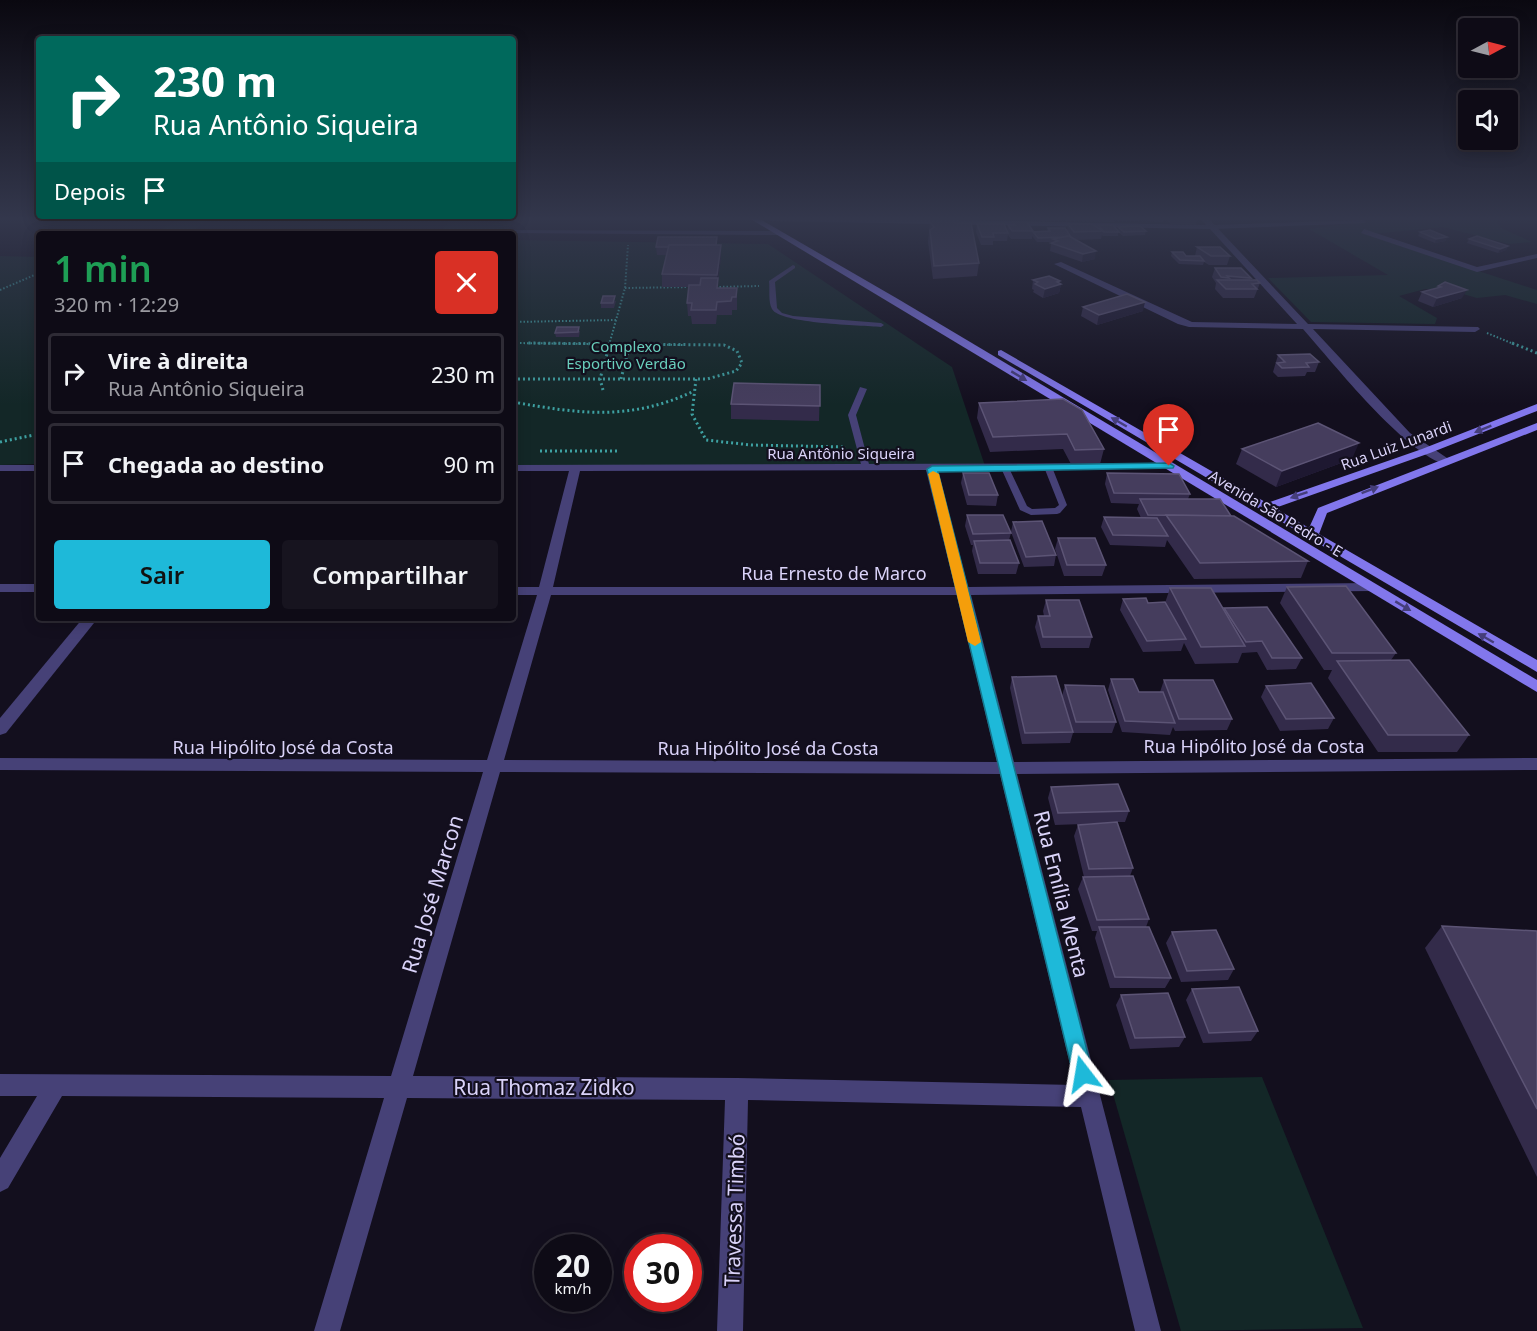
<!DOCTYPE html>
<html lang="pt">
<head>
<meta charset="utf-8">
<style>
  :root { --surface:#0e0b16; --page:#17141f; --text:#f1f3f6; --muted:#9b9ba1; --line:#2e2b35; --accent:#1eb9d9 }
  body { margin:0; font-family:"Noto Sans",sans-serif; background:var(--page); color:var(--text); height:100vh; display:flex; flex-direction:column; font-size:22px; white-space:nowrap }
  * { box-sizing:border-box; margin:0 }
  p { font-size:20px; color:var(--muted) }
  .icon { flex:none; width:33px; height:33px; fill:none; stroke:currentColor; stroke-width:2; stroke-linecap:round; stroke-linejoin:round }
  .map { position:relative; flex:1; overflow:hidden }
  .sheet { position:absolute; left:36px; top:231px; width:480px; height:390px; display:flex; flex-direction:column; background:var(--surface); border-radius:6px; box-shadow:0 3px 15px #0003,0 0 0 2px var(--line) }
  .sheet>* { flex:none }
  .banner { position:absolute; left:36px; top:36px; width:480px; height:183px; border-radius:6px; box-shadow:0 3px 15px #0003,0 0 0 2px var(--line); background:#00695c; color:#fff; overflow:hidden }
  .needle { width:39px; rotate:83deg }
  .buttons { position:absolute; left:1458px; top:18px; display:grid; gap:12px }
  .buttons a { display:grid; place-items:center; width:60px; height:60px; border-radius:6px; background:var(--surface); box-shadow:0 3px 15px #0003,0 0 0 2px var(--line); font-size:30px }
  .speed { position:absolute; left:534px; top:1234px; display:flex; gap:12px; font-size:30px; font-weight:700; text-align:center }
  .speed>* { display:grid; place-content:center; width:78px; height:78px; border-radius:50%; background:var(--surface); box-shadow:0 3px 15px #0003,0 0 0 2px var(--line); line-height:1 }
  .speed small { font-size:15px; font-weight:400 }
  .speed .limit { border:9px solid #d22; background:#fff; color:#111 }
  .pin { position:absolute; display:grid; place-items:center; width:51px; height:51px; color:#fff; margin:-62px -26px; border-radius:50% 50% 50% 0; rotate:-45deg; box-shadow:0 0 6px #0007 }
  .pin .icon { rotate:45deg }
  .me { position:absolute; width:66px; margin:-33px; rotate:346deg; stroke-linejoin:round; filter:drop-shadow(0 0 4px #0008) }
  .turn { display:flex; align-items:center; gap:21px; height:126px; padding:0 18px; font-size:27px }
  .turn .icon { width:78px; height:78px; stroke-width:2.5 }
  .turn b { display:block; font-size:42px; line-height:51px }
  .then { display:flex; align-items:center; height:57px; padding:0 18px; background:#0003; gap:12px; font-size:22px }
  .round { display:grid; place-items:center; flex:none; width:63px; height:63px; border-radius:6px; background:var(--page) }
  .head { display:flex; align-items:center; justify-content:space-between; height:102px; padding:0 18px }
  h1 { font-size:36px; font-weight:600; line-height:45px; color:#1e9e55 }
  .primary-button { display:flex; gap:12px; margin-top:auto; padding:12px 18px }
  .primary-button a { flex:1; height:69px; border-radius:6px; background:var(--accent); color:#111; font-size:24px; font-weight:600; line-height:69px; text-align:center }
  .primary-button a+a { background:var(--page); color:var(--text) }
  ul { padding:0; list-style:none }
  li { display:flex; align-items:center; gap:18px; height:81px; margin:0 12px 9px; padding:0 6px; border:3px solid var(--line); border-radius:6px }
  li div { flex:1 }
  li b { display:block; font-size:22px }
  li em { font-style:normal }
  .map>svg:first-child { display:block }
</style>
</head>
<body>
<div class="map">
<svg width="1537" height="1331" viewBox="0 0 1537 1331">
  <rect width="100%" height="100%" fill="#130f1e"/>
  <g fill="#132727">
    <polygon points="180,218 210,218 189,234 155,234"/>
    <polygon points="453,218 479,218 478,222 512,223 504,234 438,234"/>
    <polygon points="1389,218 1501,218 1497,223 1503,229 1532,242 1509,244 1443,227 1373,234 1383,240 1537,290 1537,304 1505,295 1477,298 1445,289 1425,289 1399,296 1437,318 1435,324 1311,322 1268,278 1388,275 1309,229"/>
    <polygon points="513,240 768,244 952,367 985,466 513,467"/>
    <polygon points="0,256 39,257 39,464 0,465"/>
    <polygon points="1262,1077 1363,1328 1181,1331 1109,1080"/>
  </g>
  <g fill="none" stroke-linecap="round" stroke-linejoin="round">
    <g stroke="#3ea1a2" stroke-width="2" stroke-dasharray="1.5 2" stroke-linecap="butt">
      <polyline points="716,287 759,286"/>
      <polyline points="625,288 693,287"/>
      <polyline points="0,290 39,273"/>
      <polyline points="513,322 616,320"/>
      <polyline points="1487,333 1516,345"/>
      <polyline points="513,343 684,345"/>
      <polyline points="609,345 625,288 628,245"/>
    </g>
    <g stroke="#3ea1a2" stroke-width="3" stroke-dasharray="2 3" stroke-linecap="butt">
      <polyline points="1512,343 1537,353"/>
      <polyline points="513,379 707,379 736,371 742,363 737,351 724,345 526,343"/>
      <polyline points="621,379 630,344"/>
      <polyline points="696,379 692,414 706,440 751,445 846,447"/>
      <polyline points="603,390 600,379 610,343"/>
      <path d="M513 402C580 414 631 421 694 391"/>
      <polyline points="0,442 39,434"/>
      <polyline points="540,451 617,451"/>
    </g>
    <g fill="#464177" fill-rule="evenodd">
      <polygon points="678,218 713,218 711,220"/>
      <polygon points="1364,220 1366,223 1212,229 1209,227 1212,225"/>
      <polygon points="511,230 777,231 780,233 777,235 513,233"/>
      <path d="M793 265 795 266V268L775 282 777 308 782 313 793 316 881 323 884 325 881 327C862 325 780 324 772 309 768 302 770 289 769 281Z"/>
      <polygon points="860,387 867,389 856,415 870,468 866,470 862,468 848,415"/>
      <polygon points="1045,465 1051,465 1052,467 1067,505 1060,513 1057,514 1031,515 1020,510 1001,468 1005,466 1009,468 1027,506 1032,509 1055,508 1059,505 1044,467"/>
    </g>
    <g fill="#464177" fill-rule="evenodd">
      <path d="M854 218 1206 225 1202 220 1208 218 1308 324 1478 327 1480 329 1475 332 1313 329 1410 433 1453 462 1447 465C1405 454 1334 364 1303 329L1189 327 1178 324 1054 264 1061 262 1192 322 1297 324 1210 229 771 221 767 219Z"/>
      <polygon points="1532,218 1537,218 1537,221"/>
      <polygon points="1364,229 1477,267 1537,254 1537,258 1477,272 1361,233"/>
      <path d="M1169 463 1173 464V468L938 470 968 587 1372 583 1379 587 1372 591 971 595 1014 762 1537 758V770L1017 774 1161 1331H1135L1081 1107 748 1100 743 1331H717L725 1100 407 1098 340 1331H314L384 1098 62 1096 8 1188 0 1192V1158L37 1096H0V1074L391 1076 483 772 0 770V758L487 760 537 595H513V587H539L569 471H513V465ZM926 470 955 587H553L580 471ZM551 595H957L997 762 504 760ZM500 772 1000 774 1075 1085 737 1078 413 1076Z"/>
      <rect x="0" y="465" width="39" height="6"/>
      <rect x="0" y="584" width="39" height="8"/>
      <polygon points="83,618 98,618 6,733 0,735 0,718"/>
    </g>
    <g fill="#8277ec" fill-rule="evenodd">
      <polygon points="749,218 758,218 898,299 1537,680 1537,692"/>
      <polygon points="1001,350 1267,503 1422,449 1537,404 1537,411 1430,453 1275,508 1309,528 1318,508 1537,423 1537,430 1327,513 1319,534 1537,660 1537,672 998,355 998,351"/>
    </g>
  </g>
  <g fill="#332b4a">
    <polygon points="495,218 511,218 506,221 495,219"/>
    <polygon points="957,218 972,218 972,221 959,221"/>
    <rect x="981" y="218" width="25" height="2"/>
    <polygon points="1008,218 1034,218 1034,219"/>
    <polygon points="1037,218 1062,218 1061,221 1039,221"/>
    <polygon points="1063,218 1140,218 1139,221 1118,221 1114,218 1114,222 1065,221"/>
    <polygon points="1145,218 1164,218 1163,222 1148,221"/>
    <polygon points="1165,218 1198,218 1196,225 1170,224"/>
    <polygon points="930,222 979,263 977,276 933,279 928,242"/>
    <polygon points="1013,222 1033,232 1047,231 1048,228 1067,231 1068,224 1098,227 1098,225 1117,230 1118,227 1146,231 1145,235 1123,236 1118,232 1118,236 1103,236 1102,235 1101,239 1076,240 1095,259 1082,262 1050,251 1051,243 1053,242 1037,242 1032,236 1032,239 1011,239 1008,235 1007,241 993,241 993,245 981,245 976,232 977,224 1007,230 1008,225 1013,225"/>
    <polygon points="1420,232 1447,237 1445,241 1435,243 1418,236"/>
    <polygon points="717,237 717,245 721,257 718,282 718,288 737,288 737,310 732,310 732,315 717,315 716,324 692,324 691,316 688,316 687,303 689,287 662,287 662,274 666,255 657,255 656,247"/>
    <polygon points="1469,239 1508,246 1506,250 1498,253 1467,243"/>
    <polygon points="1197,247 1230,256 1227,265 1209,265 1204,262 1203,265 1179,264 1171,256 1172,252 1186,256 1195,256"/>
    <polygon points="1215,268 1251,278 1250,280 1260,283 1254,298 1223,298 1215,289 1216,283 1212,277"/>
    <polygon points="1033,280 1060,281 1059,283 1061,284 1059,293 1043,298 1033,292 1034,290 1032,289"/>
    <polygon points="1438,286 1462,298 1433,307 1418,301 1422,292 1437,288"/>
    <polygon points="616,301 614,308 601,308 601,303"/>
    <polygon points="1083,307 1143,311 1097,325 1081,316"/>
    <polygon points="580,331 579,337 556,337 555,333"/>
    <polygon points="1278,355 1319,362 1315,372 1307,372 1305,376 1278,377 1273,372"/>
    <polygon points="820,385 819,421 731,419 731,404"/>
    <polygon points="1063,399 1104,449 1100,464 1072,466 1063,449 990,452 977,418 979,403"/>
    <polygon points="1242,449 1352,459 1276,487 1236,464"/>
    <polygon points="963,473 998,495 996,506 967,505 961,483"/>
    <polygon points="1107,473 1190,494 1188,499 1231,516 1308,561 1301,578 1194,579 1167,540 1165,547 1110,545 1101,527 1104,517 1141,518 1137,509 1139,504 1111,503 1105,484"/>
    <polygon points="967,515 1011,533 1009,540 1019,563 1016,574 978,574 972,551 973,545 971,545 965,526"/>
    <polygon points="1013,522 1056,555 1054,566 1024,567 1011,532"/>
    <polygon points="1058,538 1106,565 1102,576 1064,576 1055,549"/>
    <polygon points="1287,587 1396,653 1391,660 1469,735 1457,752 1378,752 1328,678 1332,670 1324,670 1280,603"/>
    <polygon points="1170,588 1224,609 1224,608 1302,658 1296,669 1267,670 1257,652 1242,653 1238,663 1195,664 1184,643 1181,651 1143,652 1120,610 1123,599 1148,603 1165,603"/>
    <polygon points="1046,600 1092,637 1089,648 1041,648 1035,627 1038,616 1044,616 1043,611"/>
    <polygon points="1012,677 1062,696 1065,685 1116,722 1112,733 1073,733 1070,743 1022,744 1010,688"/>
    <polygon points="1111,679 1139,692 1160,692 1164,680 1232,719 1227,730 1175,731 1173,727 1170,735 1122,732 1108,690"/>
    <polygon points="1266,686 1334,718 1328,729 1280,731 1261,697"/>
    <polygon points="1051,787 1129,811 1125,822 1117,822 1133,868 1130,876 1149,919 1146,927 1171,978 1165,988 1110,988 1095,938 1097,931 1092,931 1078,889 1083,877 1084,877 1074,836 1078,825 1110,823 1055,825 1048,798"/>
    <polygon points="1442,926 1537,931 1537,1177 1425,948"/>
    <polygon points="1172,932 1234,969 1228,980 1181,982 1166,943"/>
    <polygon points="1192,989 1258,1031 1251,1041 1203,1043 1186,1000"/>
    <polygon points="1121,995 1185,1037 1179,1047 1130,1049 1116,1005"/>
  </g>
  <g fill="#1e1831">
    <polygon points="1447,237 1445,241 1435,243 1436,239"/>
    <polygon points="721,245 721,257 718,282 718,301 717,275"/>
    <polygon points="1508,246 1506,250 1498,253 1500,249"/>
    <polygon points="1096,251 1095,259 1082,262 1083,254"/>
    <polygon points="1060,281 1059,285 1061,284 1059,293 1043,298 1045,289"/>
    <polygon points="1467,290 1462,298 1433,307 1437,298"/>
    <polygon points="1145,302 1143,311 1097,325 1099,315"/>
    <polygon points="1359,443 1352,459 1276,487 1282,471"/>
  </g>
  <g fill="#453d5d" stroke="#5c5475" stroke-width="1.5">
    <polygon points="930,222 971,223 979,263 934,266 930,230 934,227"/>
    <polygon points="1013,222 1027,222 1033,231 1012,231 1008,225 1015,225"/>
    <polygon points="977,224 1004,224 1008,233 993,233 994,237 982,237"/>
    <polygon points="1068,224 1092,224 1103,231 1074,232"/>
    <polygon points="1098,225 1113,225 1119,232 1104,232"/>
    <polygon points="1140,226 1146,231 1124,232 1118,227"/>
    <polygon points="1048,228 1065,228 1071,237 1069,236 1062,237 1038,238 1033,232 1050,231"/>
    <polygon points="1430,230 1447,237 1436,239 1420,232"/>
    <polygon points="1069,236 1096,251 1083,254 1051,243 1058,241 1053,239"/>
    <polygon points="1477,236 1508,246 1500,249 1469,239"/>
    <polygon points="658,237 717,237 716,245 669,245 668,247 656,247"/>
    <polygon points="669,245 721,245 717,275 662,274"/>
    <polygon points="1197,247 1220,247 1230,256 1211,256"/>
    <polygon points="1172,252 1183,252 1186,256 1200,256 1204,261 1180,260"/>
    <polygon points="1215,268 1241,268 1251,278 1227,276 1229,278 1221,277"/>
    <polygon points="1049,276 1060,281 1057,282 1061,284 1045,289 1035,284 1038,282 1033,280"/>
    <polygon points="701,278 718,278 717,288 737,288 736,297 732,297 731,301 717,302 716,310 691,310 692,303 687,303 689,285 700,285"/>
    <polygon points="1217,280 1257,280 1260,283 1252,284 1257,289 1226,289"/>
    <polygon points="1445,282 1467,290 1437,298 1422,292 1441,287 1438,286"/>
    <polygon points="1127,294 1145,302 1099,315 1083,307"/>
    <polygon points="603,296 615,296 613,303 601,303"/>
    <polygon points="557,327 579,327 578,332 555,333"/>
    <polygon points="1310,354 1319,362 1306,363 1309,367 1282,368 1277,363 1285,362 1278,355"/>
    <polygon points="734,383 820,385 820,406 731,404"/>
    <polygon points="1063,399 1082,410 1104,449 1075,450 1067,434 993,437 979,403"/>
    <polygon points="1318,423 1359,443 1282,471 1242,449"/>
    <polygon points="963,473 989,473 998,495 969,495"/>
    <polygon points="1107,473 1179,474 1190,494 1114,493"/>
    <polygon points="1140,499 1220,499 1231,516 1148,515"/>
    <polygon points="967,515 1003,515 1011,533 973,534"/>
    <polygon points="1166,515 1234,516 1308,561 1200,563"/>
    <polygon points="1104,517 1157,518 1168,536 1113,535"/>
    <polygon points="1042,521 1056,555 1026,557 1013,522"/>
    <polygon points="1058,538 1095,538 1106,565 1067,565"/>
    <polygon points="1010,540 1019,563 980,563 974,541"/>
    <polygon points="1346,586 1396,653 1332,653 1287,587"/>
    <polygon points="1170,588 1211,588 1245,646 1201,647"/>
    <polygon points="1146,598 1148,603 1165,602 1186,639 1147,641 1123,599"/>
    <polygon points="1046,600 1079,600 1092,637 1043,637 1038,616 1050,616"/>
    <polygon points="1267,607 1302,658 1272,658 1262,641 1246,642 1224,608"/>
    <polygon points="1409,660 1469,735 1388,735 1337,661"/>
    <polygon points="1056,676 1073,732 1025,733 1012,677"/>
    <polygon points="1111,679 1133,679 1139,692 1163,692 1175,723 1125,721"/>
    <polygon points="1164,680 1213,680 1232,719 1179,719"/>
    <polygon points="1311,683 1334,718 1286,719 1266,686"/>
    <polygon points="1065,685 1104,686 1116,722 1076,722"/>
    <polygon points="1118,784 1129,811 1058,813 1051,787"/>
    <polygon points="1117,822 1133,868 1089,869 1078,825"/>
    <polygon points="1133,876 1149,919 1097,920 1083,877"/>
    <polygon points="1442,926 1537,931 1537,1109"/>
    <polygon points="1099,927 1149,927 1171,978 1115,977"/>
    <polygon points="1216,930 1234,969 1187,971 1172,932"/>
    <polygon points="1239,987 1258,1031 1209,1033 1192,989"/>
    <polygon points="1168,993 1185,1037 1135,1038 1121,995"/>
  </g>
  <defs><path id="oneway-solid" d="M-6-.8H1V-3.2L6.5 0L1 3.2V.8H-6Z" transform="scale(1.5)"/></defs>
  <g fill="#453e7b">
    <use href="#oneway-solid" transform="translate(1019 376) rotate(31)"/>
    <use href="#oneway-solid" transform="translate(1119 422) rotate(-150)"/>
    <use href="#oneway-solid" transform="translate(1483 429) rotate(158)"/>
    <use href="#oneway-solid" transform="translate(1370 490) rotate(-21)"/>
    <use href="#oneway-solid" transform="translate(1299 495) rotate(161)"/>
    <use href="#oneway-solid" transform="translate(1403 606) rotate(31)"/>
    <use href="#oneway-solid" transform="translate(1486 638) rotate(-150)"/>
  </g>
  <linearGradient id="sky" x2="0" y2="1"><stop stop-color="#0a0810"/><stop offset="0.54" stop-color="#33374c"/><stop offset="1" stop-color="#33374c" stop-opacity="0"/></linearGradient>
  <rect width="1537" height="405" fill="url(#sky)"/>
  <polygon fill="#1eb9d9" stroke="#14788d" stroke-width="1.5" points="1169,463 1174,466 1173,468 938,472 1093,1074 1091,1081 1083,1084 1076,1081 1073,1074 927,469 932,466"/>
  <polygon fill="#f59e0b" points="933,471 939,474 981,642 975,646 968,642 928,474"/>
  <g text-anchor="middle" dominant-baseline="central" stroke-width="4.5" stroke-linejoin="round" paint-order="stroke">
    <g font-size="15" fill="#69cebc" stroke="#130f1e">
      <text x="626" y="346">Complexo<tspan x="626" dy="17">Esportivo Verdão</tspan></text>
    </g>
    <g font-size="15" fill="#dad3f9" stroke="#130f1e">
      <text transform="translate(1396 445) rotate(-20)">Rua Luiz Lunardi</text>
      <text x="841" y="453">Rua Antônio Siqueira</text>
      <text transform="translate(1276 513) rotate(31)">Avenida São Pedro - E</text>
    </g>
    <g font-size="18" fill="#dad3f9" stroke="#130f1e">
      <text x="834" y="573">Rua Ernesto de Marco</text>
      <text x="1254" y="746">Rua Hipólito José da Costa</text>
      <text x="283" y="747">Rua Hipólito José da Costa</text>
      <text x="768" y="748">Rua Hipólito José da Costa</text>
    </g>
    <g font-size="21" fill="#dad3f9" stroke="#130f1e">
      <text transform="translate(432 894) rotate(-73)">Rua José Marcon</text>
      <text transform="translate(1062 894) rotate(76)">Rua Emília Menta</text>
      <text x="544" y="1087">Rua Thomaz Zidko</text>
      <text transform="translate(734 1210) rotate(-88)">Travessa Timbó</text>
    </g>
  </g>
</svg>
<div class="buttons">
<a><svg class="needle" viewBox="-14 -14 28 28"><path d="M0-13l5 13h-10z" fill="#e53935"/><path d="M0 13l5-13h-10z" fill="#9b9ba1"/></svg></a>
<a><svg class="icon" aria-label="sound" viewBox="0 0 24 24"><path d="M4 9h4l5-4v14l-5-4H4zM17 9q2 3 0 6"/></svg></a>
</div>
<div class="speed"><div>20<small>km/h</small></div><div class="limit">30</div></div>
<div class="pin" style="left:1169px;top:466px;background:#d93025"><svg class="icon" aria-label="arrive" viewBox="0 0 24 24"><path d="M6 21V4h12l-3 4 3 4H6"/></svg></div>
<svg class="me" style="left:1083px;top:1074px" viewBox="-20 -20 40 40"><path d="M0-17L14 15 0 8-14 15z" fill="#1eb9d9" stroke="#fff" stroke-width="4"/></svg>
<div class="banner">
<div class="turn"><svg class="icon" aria-label="right" viewBox="0 0 24 24"><path d="M7 20v-9h11M14 6l5 5-5 5"/></svg><div><b>230 m</b>Rua Antônio Siqueira</div></div>
<div class="then">Depois<svg class="icon" aria-label="arrive" viewBox="0 0 24 24"><path d="M6 21V4h12l-3 4 3 4H6"/></svg></div>
</div>
<section class="sheet">
<div class="head"><div><h1>1 min</h1><p>320 m · 12:29</p></div><a class="round" style="background:#d93025;color:#fff"><svg class="icon" aria-label="close" viewBox="0 0 24 24"><path d="M6 6l12 12M18 6L6 18"/></svg></a></div>
<ul>
<li><svg class="icon" aria-label="right" viewBox="0 0 24 24"><path d="M7 20v-9h11M14 6l5 5-5 5"/></svg><div><b>Vire à direita</b><p>Rua Antônio Siqueira</p></div><em>230 m</em></li>
<li><svg class="icon" aria-label="arrive" viewBox="0 0 24 24"><path d="M6 21V4h12l-3 4 3 4H6"/></svg><div><b>Chegada ao destino</b></div><em>90 m</em></li>
</ul>
<div class="primary-button"><a>Sair</a><a>Compartilhar</a></div>
</section>
</div>
</body>
</html>
